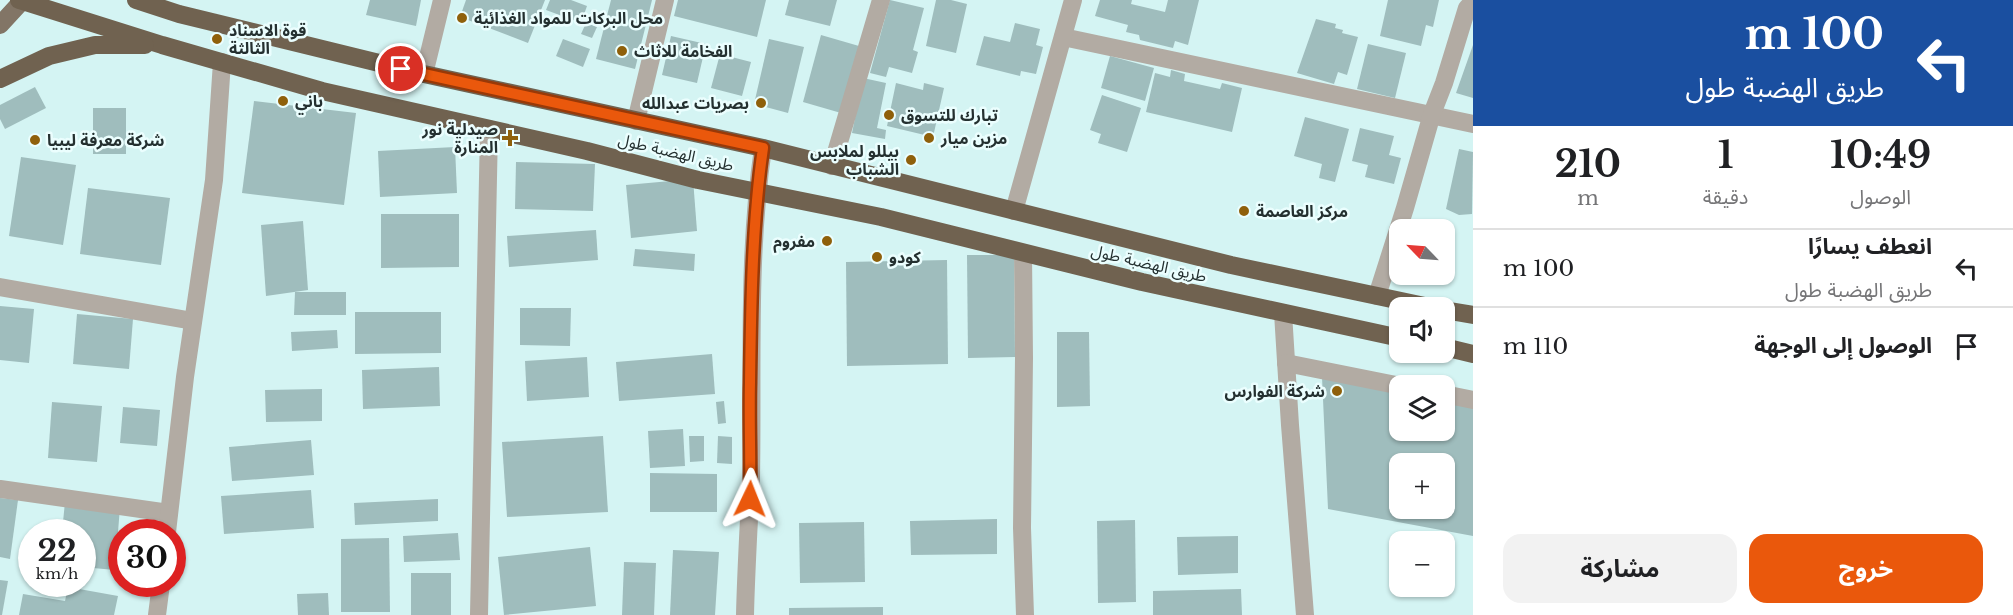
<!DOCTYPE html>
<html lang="ar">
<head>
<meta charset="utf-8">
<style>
  :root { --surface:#fff; --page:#f2f2f2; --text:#202124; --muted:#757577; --line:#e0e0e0; --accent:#ea580c }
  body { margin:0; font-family:"Libre Baskerville","Noto Sans Arabic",serif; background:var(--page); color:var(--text); direction:rtl; height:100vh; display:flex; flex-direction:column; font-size:22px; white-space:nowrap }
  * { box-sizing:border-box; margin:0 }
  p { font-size:20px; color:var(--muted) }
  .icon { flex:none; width:33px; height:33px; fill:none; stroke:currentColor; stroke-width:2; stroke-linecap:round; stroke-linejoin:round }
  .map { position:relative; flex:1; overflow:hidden; direction:ltr }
  .sheet { display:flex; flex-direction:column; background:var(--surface); width:540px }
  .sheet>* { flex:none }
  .guide { background:#1a4fa0; color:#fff; overflow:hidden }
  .needle { width:39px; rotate:295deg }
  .tools { position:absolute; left:1389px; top:219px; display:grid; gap:12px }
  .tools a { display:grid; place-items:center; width:66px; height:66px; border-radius:12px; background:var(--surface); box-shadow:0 2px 4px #0004; font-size:30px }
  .speed { position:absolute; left:18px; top:519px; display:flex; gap:12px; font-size:30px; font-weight:700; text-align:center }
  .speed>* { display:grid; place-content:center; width:78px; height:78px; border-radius:50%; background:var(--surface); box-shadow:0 2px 4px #0004; line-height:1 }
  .speed small { font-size:15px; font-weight:400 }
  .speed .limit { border:9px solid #d22; background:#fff; color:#111 }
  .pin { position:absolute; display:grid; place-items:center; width:51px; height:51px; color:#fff; margin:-26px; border:3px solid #fff; border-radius:50%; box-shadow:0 2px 6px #0007 }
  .me { position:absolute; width:66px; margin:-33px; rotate:2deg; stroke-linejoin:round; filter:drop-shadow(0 0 4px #0008) }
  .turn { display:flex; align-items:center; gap:21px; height:126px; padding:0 30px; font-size:27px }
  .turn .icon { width:78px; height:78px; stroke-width:2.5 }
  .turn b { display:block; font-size:42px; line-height:51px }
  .eta { display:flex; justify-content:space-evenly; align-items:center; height:102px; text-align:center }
  .eta b { font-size:36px; font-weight:700; line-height:42px }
  .primary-button { display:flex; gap:12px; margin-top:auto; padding:12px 30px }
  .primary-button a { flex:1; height:69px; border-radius:18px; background:var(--accent); color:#fff; font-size:24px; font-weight:700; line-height:69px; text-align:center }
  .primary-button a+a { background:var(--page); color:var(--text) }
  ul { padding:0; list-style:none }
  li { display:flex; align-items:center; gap:18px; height:78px; padding:0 30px; border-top:2px solid var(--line) }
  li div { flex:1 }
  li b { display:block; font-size:22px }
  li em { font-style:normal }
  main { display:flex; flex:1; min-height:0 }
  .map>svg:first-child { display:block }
</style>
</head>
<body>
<main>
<section class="sheet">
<div class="guide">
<div class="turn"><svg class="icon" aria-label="left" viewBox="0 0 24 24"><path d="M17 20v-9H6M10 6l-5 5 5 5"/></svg><div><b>100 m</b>طريق الهضبة طول</div></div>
</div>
<div class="eta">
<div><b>10:49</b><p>الوصول</p></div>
<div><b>1</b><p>دقيقة</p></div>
<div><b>210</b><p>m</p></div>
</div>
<ul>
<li><svg class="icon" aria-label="left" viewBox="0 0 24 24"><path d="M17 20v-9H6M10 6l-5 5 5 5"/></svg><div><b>انعطف يسارًا</b><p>طريق الهضبة طول</p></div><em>100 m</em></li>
<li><svg class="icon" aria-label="arrive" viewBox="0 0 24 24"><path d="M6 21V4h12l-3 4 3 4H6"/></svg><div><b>الوصول إلى الوجهة</b></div><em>110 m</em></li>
</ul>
<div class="primary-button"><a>خروج</a><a>مشاركة</a></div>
</section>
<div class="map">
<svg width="1473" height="615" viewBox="0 0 1473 615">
  <rect width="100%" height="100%" fill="#d4f4f3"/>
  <g fill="#9fbdbd" fill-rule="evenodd">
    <polygon points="370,0 421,0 416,26 366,15"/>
    <polygon points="466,0 545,0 528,43 460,17"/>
    <polygon points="550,0 571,0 587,6 581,23 546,10"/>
    <polygon points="611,0 652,0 635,69 596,59"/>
    <polygon points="678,0 766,0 757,37 674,16"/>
    <polygon points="789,0 837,0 830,26 785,15"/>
    <polygon points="890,0 924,8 913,50 918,52 912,73 889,67 886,77 870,73"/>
    <polygon points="936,0 951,0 967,4 956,53 926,46"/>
    <polygon points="1100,0 1132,0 1131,4 1165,12 1168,0 1199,0 1188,45 1175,41 1173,48 1140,40 1139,35 1126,32 1128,25 1095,16"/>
    <polygon points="1388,0 1439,0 1433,27 1426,25 1421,46 1380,36"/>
    <polygon points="1316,19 1336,24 1335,28 1343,30 1342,33 1358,37 1347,75 1338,72 1334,84 1297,73"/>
    <polygon points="586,23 597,27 592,38 581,34"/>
    <polygon points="1015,23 1040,29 1036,45 1043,47 1036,74 1021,71 1020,76 976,65 984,36 1010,42"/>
    <polygon points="821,35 859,46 841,113 803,102"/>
    <polygon points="671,36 706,44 697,83 662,75"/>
    <polygon points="563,39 590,49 583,67 556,56"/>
    <polygon points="769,39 804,47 788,113 754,104"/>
    <polygon points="1368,44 1406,53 1395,98 1357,89"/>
    <polygon points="1473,45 1473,98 1456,93"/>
    <polygon points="720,54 751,62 742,96 711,88"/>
    <polygon points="1110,56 1154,68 1145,101 1101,88"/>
    <polygon points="1171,70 1185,74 1184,81 1220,89 1222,83 1242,88 1232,132 1146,112 1155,73 1170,77"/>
    <polygon points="863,78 886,83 877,128 886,130 885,139 852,133"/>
    <polygon points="896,83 923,90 924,83 944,88 933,137 887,126"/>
    <polygon points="35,87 46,108 5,129 0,119 0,105"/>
    <polygon points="1102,95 1141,108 1127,152 1098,143 1101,134 1090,130"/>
    <polygon points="254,101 356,113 344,205 242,193"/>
    <rect x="93" y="108" width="33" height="46"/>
    <polygon points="1305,117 1349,129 1335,182 1319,178 1322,164 1294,156"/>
    <polygon points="1360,128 1394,136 1389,155 1401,158 1394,184 1365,177 1368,165 1352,161"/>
    <polygon points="455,147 457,193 380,197 378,151"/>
    <polygon points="1459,149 1473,152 1472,214 1459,215 1446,209"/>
    <polygon points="21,157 76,165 63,245 9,236"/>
    <polygon points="516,162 595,164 593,211 515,209"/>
    <polygon points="693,179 697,231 631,238 626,185"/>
    <polygon points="88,188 170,198 161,265 80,254"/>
    <polygon points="381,214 459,214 459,267 381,268"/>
    <polygon points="303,221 308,290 266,296 261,225"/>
    <polygon points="596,230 598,260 509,267 507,236"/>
    <polygon points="635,249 695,254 694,271 633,266"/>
    <polygon points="967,255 1014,255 1015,357 968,358"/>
    <polygon points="947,260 948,364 847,366 846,262"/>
    <polygon points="295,292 346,292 346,315 294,315"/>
    <polygon points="0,306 34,309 29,363 0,360"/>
    <polygon points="520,308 571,308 570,346 520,345"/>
    <polygon points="355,312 441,312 441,353 355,354"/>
    <polygon points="77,314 133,319 129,369 73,364"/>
    <polygon points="337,330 338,348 292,351 291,332"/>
    <polygon points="1057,332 1089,332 1090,406 1057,407"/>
    <polygon points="712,354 715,394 619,401 616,362"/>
    <polygon points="587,357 589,397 527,401 525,361"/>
    <polygon points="439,367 440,406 363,409 362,370"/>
    <path d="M1322 377 1400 392V430H1444V400L1473 406V536L1328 509ZM1400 464H1444V508H1400Z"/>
    <polygon points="322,389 322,421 266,422 265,390"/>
    <polygon points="724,401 726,423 718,424 716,402"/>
    <polygon points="52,402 102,406 97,462 48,458"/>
    <polygon points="123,407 160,410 157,446 120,443"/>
    <polygon points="683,429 685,466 650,468 648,431"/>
    <polygon points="603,436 608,512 507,517 502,442"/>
    <polygon points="689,436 704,436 704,461 690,462"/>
    <polygon points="718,436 732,437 732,464 717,463"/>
    <polygon points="311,440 314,475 232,481 229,447"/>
    <polygon points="650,473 717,474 717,512 650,512"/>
    <polygon points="311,490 314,528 224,534 221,496"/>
    <polygon points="0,498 18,500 10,559 0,557"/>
    <polygon points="438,499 438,521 355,525 354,503"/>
    <polygon points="65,502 120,507 115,570 82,567 82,532 62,532"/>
    <polygon points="997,519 997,554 911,555 910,521"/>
    <polygon points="1135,520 1136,602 1098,603 1097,521"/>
    <polygon points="864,522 865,582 800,583 799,523"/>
    <polygon points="458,533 460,560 404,562 403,536"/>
    <polygon points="1238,536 1238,573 1178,575 1177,537"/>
    <polygon points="389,538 390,612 341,612 341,539"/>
    <polygon points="590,547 596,606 504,615 498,557"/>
    <polygon points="673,550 719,552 715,615 670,615"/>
    <polygon points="624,562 656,563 654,615 622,615"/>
    <rect x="411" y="573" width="40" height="42"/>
    <polygon points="0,580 8,581 2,615 0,615"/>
    <polygon points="68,587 118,596 114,615 19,615 23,594 65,601"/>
    <polygon points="1241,589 1242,615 1153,615 1153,591"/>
    <polygon points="328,593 329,615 298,615 297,594"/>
    <polygon points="883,607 883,615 789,615 789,608"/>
  </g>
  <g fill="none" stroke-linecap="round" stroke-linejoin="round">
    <g stroke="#b2aba3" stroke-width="18">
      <polyline points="1063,37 1473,124"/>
      <polyline points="424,74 442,0"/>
      <polyline points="636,121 665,0"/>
      <polyline points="832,166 881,0"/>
      <polyline points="1014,211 1073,0"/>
      <polyline points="1023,253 1024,358 1022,528 1025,615"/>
      <polyline points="0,287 193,321"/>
      <polyline points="1377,296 1405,208 1432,114 1444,83 1467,8 1473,2"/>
      <polyline points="1283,313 1290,425 1305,615"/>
      <polyline points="1286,363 1401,386"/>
      <polyline points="1444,394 1473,400"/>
      <polyline points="0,489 169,513"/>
      <polyline points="167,532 185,377 214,180 222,62"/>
      <polyline points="157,615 161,584"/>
      <polyline points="479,615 489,129"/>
      <path d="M745 615C746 569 749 523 751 478 753 368 747 257 763 148"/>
    </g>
    <polyline stroke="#827566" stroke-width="18" points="0,25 23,0"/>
    <g stroke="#706250" stroke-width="18">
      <polyline points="19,0 162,45 322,91 587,151 698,180 881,217 1142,282 1400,338"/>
      <polyline points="136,0 179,14 424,74 763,148 1231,265 1434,308"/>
      <polyline points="0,79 49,56 95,45 145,45"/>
      <polyline points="1444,310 1473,315"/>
      <polyline points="1444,347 1473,354"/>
    </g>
  </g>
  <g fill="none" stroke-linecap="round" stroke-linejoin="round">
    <g stroke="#983908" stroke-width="15">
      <path id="route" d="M401 69 763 148C752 224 751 307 750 383 749 422 751 460 750 499"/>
    </g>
    <use href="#route" stroke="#ea580c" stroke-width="10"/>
  </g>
  <g fill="#8f600b" stroke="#ebfefe" stroke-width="2">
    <circle cx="462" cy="18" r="6"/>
    <circle cx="217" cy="39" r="6"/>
    <circle cx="622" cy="51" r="6"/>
    <circle cx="283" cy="101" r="6"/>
    <circle cx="761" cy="103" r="6"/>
    <circle cx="889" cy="115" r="6"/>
    <path d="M507 129h6v6h6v6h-6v6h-6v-6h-6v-6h6z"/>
    <circle cx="929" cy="138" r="6"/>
    <circle cx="35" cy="140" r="6"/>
    <circle cx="911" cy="160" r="6"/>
    <circle cx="1244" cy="211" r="6"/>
    <circle cx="827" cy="241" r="6"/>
    <circle cx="877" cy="257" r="6"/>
    <circle cx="1337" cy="391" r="6"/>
  </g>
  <g text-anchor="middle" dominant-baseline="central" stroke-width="5" stroke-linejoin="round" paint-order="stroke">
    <g font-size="16" font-weight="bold" fill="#243030" stroke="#ebfefe" text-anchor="start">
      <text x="474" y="18">محل البركات للمواد الغذائية</text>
      <text x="229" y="30">قوة الاسناد<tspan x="229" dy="18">الثالثة</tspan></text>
      <text x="634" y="51">الفخامة للاثاث</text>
      <text x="295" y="101">باني</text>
      <text x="749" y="103" text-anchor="end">بصريات عبدالله</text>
      <text x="901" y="115">تبارك للتسوق</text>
      <text x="498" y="129" text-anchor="end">صيدلية نور<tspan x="498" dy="18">المنارة</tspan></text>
      <text x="941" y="138">مزين ميار</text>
      <text x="47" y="140">شركة معرفة ليبيا</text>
      <text x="899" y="151" text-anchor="end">بيللو لملابس<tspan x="899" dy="18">الشباب</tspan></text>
      <text x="1256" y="211">مركز العاصمة</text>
      <text x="815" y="241" text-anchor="end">مفروم</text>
      <text x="889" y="257">كودو</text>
      <text x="1325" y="391" text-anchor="end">شركة الفوارس</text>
    </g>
    <g font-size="16" fill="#243030" stroke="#ebfefe">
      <text transform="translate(676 152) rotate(13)">طريق الهضبة طول</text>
      <text transform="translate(1149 263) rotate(13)">طريق الهضبة طول</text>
    </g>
  </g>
</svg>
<div class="tools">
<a><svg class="needle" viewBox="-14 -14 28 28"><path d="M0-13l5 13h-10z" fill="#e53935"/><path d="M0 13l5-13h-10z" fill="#757577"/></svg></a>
<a><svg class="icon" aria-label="sound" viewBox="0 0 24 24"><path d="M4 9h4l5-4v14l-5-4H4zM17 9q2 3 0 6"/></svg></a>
<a><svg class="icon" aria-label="layers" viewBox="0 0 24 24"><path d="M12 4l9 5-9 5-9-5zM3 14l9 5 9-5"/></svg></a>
<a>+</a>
<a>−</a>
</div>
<div class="speed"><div>22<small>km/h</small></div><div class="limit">30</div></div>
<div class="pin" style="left:401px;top:69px;background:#d93025"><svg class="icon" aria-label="arrive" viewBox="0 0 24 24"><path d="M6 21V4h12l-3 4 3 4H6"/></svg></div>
<svg class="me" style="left:750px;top:499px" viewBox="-20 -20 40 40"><path d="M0-17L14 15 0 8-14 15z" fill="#ea580c" stroke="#fff" stroke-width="4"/></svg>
</div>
</main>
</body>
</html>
